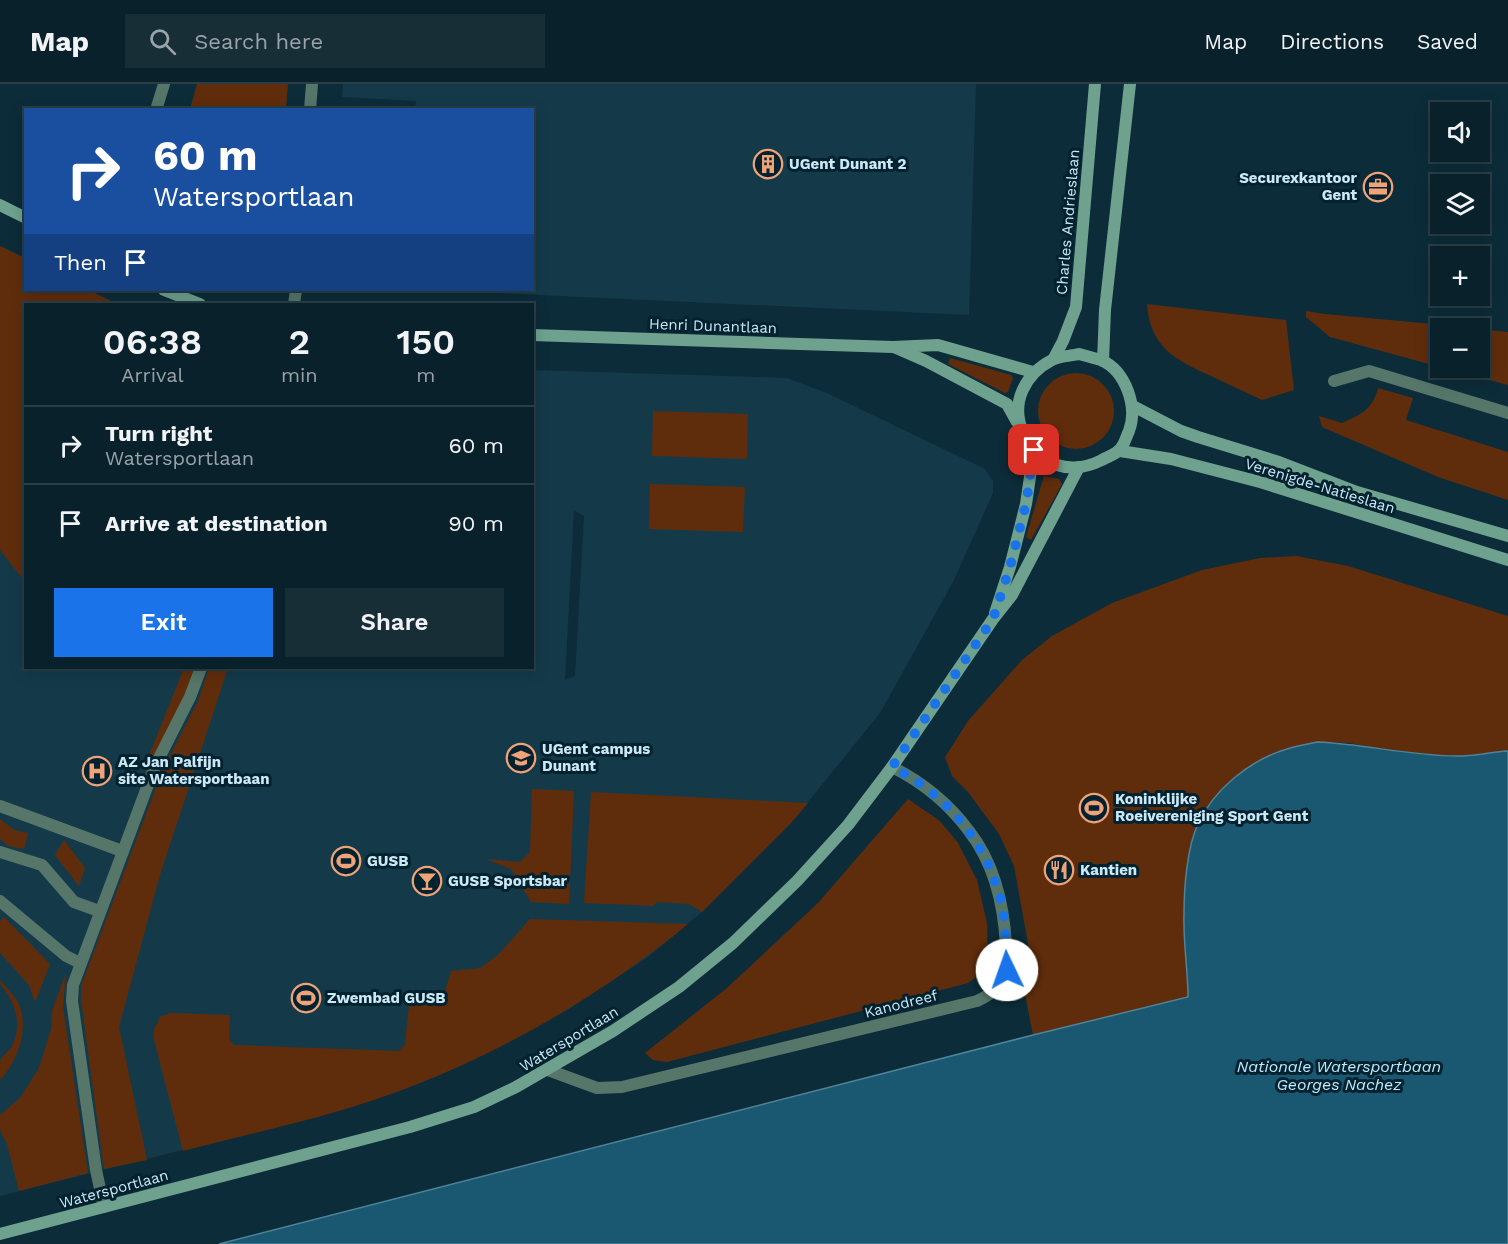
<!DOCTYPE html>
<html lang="en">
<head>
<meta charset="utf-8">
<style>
  :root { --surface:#09212b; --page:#172e37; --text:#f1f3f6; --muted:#99a3a9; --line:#293e47; --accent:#1a73e8 }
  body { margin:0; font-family:"Work Sans",sans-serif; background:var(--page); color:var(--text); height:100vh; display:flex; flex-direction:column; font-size:22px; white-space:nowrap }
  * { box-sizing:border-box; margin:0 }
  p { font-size:20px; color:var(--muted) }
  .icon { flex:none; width:33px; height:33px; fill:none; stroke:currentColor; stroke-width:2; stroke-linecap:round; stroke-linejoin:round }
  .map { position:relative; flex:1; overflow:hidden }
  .drawer { position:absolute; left:24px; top:219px; width:510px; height:366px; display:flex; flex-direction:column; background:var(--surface); border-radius:0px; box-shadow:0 3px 15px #0003,0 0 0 2px var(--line) }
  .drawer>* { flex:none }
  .hud { position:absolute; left:24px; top:24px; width:510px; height:183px; border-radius:0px; box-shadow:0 3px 15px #0003,0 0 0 2px var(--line); background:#1a4fa0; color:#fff; overflow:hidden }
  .fabs { position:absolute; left:1430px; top:18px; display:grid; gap:12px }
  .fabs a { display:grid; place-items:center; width:60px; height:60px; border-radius:0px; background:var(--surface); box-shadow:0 3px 15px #0003,0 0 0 2px var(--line); font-size:30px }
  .pin { position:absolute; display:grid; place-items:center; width:51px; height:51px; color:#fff; margin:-26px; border-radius:12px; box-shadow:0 3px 9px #0006 }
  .me { position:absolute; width:66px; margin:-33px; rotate:357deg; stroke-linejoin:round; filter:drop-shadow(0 0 4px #0008) }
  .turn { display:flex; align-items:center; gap:21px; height:126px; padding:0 30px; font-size:27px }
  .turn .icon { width:78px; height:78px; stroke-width:2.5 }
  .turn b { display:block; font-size:42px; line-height:51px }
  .then { display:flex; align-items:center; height:57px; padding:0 30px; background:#0003; gap:12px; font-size:22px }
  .eta { display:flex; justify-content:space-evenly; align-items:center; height:102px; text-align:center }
  .eta b { font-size:36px; font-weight:600; line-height:42px }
  .primary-button { display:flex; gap:12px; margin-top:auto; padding:12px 30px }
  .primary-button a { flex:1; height:69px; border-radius:0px; background:var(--accent); color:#fff; font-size:24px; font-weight:600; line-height:69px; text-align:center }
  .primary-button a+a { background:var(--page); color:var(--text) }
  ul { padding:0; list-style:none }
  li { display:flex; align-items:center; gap:18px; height:78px; padding:0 30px; border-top:2px solid var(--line) }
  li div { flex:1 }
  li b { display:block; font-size:22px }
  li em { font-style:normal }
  header { display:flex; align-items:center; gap:36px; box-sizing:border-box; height:84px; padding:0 30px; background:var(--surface); border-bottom:2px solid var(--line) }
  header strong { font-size:28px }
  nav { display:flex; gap:33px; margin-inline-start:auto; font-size:21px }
  .search { width:420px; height:54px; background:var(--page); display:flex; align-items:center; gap:15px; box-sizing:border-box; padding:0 21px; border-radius:0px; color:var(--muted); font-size:22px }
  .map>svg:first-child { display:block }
</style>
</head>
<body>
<header>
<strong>Map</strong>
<div class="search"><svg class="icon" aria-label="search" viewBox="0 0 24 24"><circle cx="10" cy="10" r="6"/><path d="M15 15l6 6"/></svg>Search here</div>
<nav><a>Map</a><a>Directions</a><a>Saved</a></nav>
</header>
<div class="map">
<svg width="1508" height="1160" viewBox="0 0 1508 1160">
  <rect width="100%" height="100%" fill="#0c2c39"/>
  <g fill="#143a4a" fill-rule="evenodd">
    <polygon points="343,0 976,0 969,231 432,206 532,206 532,26 415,25 416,17 342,13"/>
    <path d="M0 162 25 174 26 206H88L118 220H26V584H532L533 286 787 294 829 310 985 385 993 397V409L953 498 880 629 791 739 702 828 648 873 569 925 501 962 414 1001 321 1031 0 1112ZM574 426 584 432 575 592 565 596Z"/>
  </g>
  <g fill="#602d0c">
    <polygon points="197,0 288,0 286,25 190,25"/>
    <polygon points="0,162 25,174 26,206 88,206 118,220 26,220 25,498 0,466"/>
    <path d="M1147 220 1286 236 1294 306 1262 316C1245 308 1228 300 1211 292 1175 276 1150 263 1147 220Z"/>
    <polygon points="1306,227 1325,230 1475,244 1440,244 1440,283 1330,253 1306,233"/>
    <polygon points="1479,245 1508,248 1508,301 1442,284 1479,284"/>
    <polygon points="950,274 1011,291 1013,294 1008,308 1005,309 948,280"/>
    <circle cx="1076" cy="327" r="38"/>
    <path d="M1378 304 1413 314 1406 336 1508 368V416L1438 393 1322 343 1319 332 1342 339C1362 330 1372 326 1378 304Z"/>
    <polygon points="653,327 748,330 747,375 652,372"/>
    <polygon points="1044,392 1059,395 1062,400 1031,456 1026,453"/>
    <polygon points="650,400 745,403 743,448 649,445"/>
    <polygon points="1297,472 1348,482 1508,532 1508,667 1458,672 1402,669 1349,659 1318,658 1285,665 1255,679 1235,693 1191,763 1184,831 1189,913 1033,951 1022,895 1028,885 1029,865 1014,782 999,750 968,708 952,692 945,673 968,637 1022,576 1052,552 1112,519 1202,486 1260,474"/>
    <polygon points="184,584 197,584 186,615 145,689 144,684"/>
    <polygon points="209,584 228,584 160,791 119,943 147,1076 104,1085 81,916 81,902 163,685 198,617"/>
    <polygon points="532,705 574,707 569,820 531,818 511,785 486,775 520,778 530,768"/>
    <polygon points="591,708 808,719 791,739 702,828 689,820 657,818 653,822 584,819"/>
    <polygon points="908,715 940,737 958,759 977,796 987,839 988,875 980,890 968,899 667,978 653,976 645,969 727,904 818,819"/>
    <polygon points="0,735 14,746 28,749 24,765 8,762 0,755"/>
    <polygon points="64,756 85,784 79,802 55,771"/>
    <polygon points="4,833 50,880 36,916 34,916 29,901 0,869 0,837"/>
    <path d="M530 835 688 840C606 907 514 962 415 1001 340 1031 260 1047 183 1067L154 956V945L161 932 171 929 230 931 229 955 234 961 399 967 405 960 410 912 444 911 451 887 480 884 498 871Z"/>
    <polygon points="66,889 63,923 88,1089 19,1107 7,1060 0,1046 0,1031 20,1014 39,984 51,945 52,927"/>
    <path d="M0 896C6 903 13 910 18 918 30 944 18 977 0 996 0 992 0 982 0 977 2 972 9 967 12 962 23 940 15 917 0 900Z"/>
  </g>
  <path fill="#1a5871" stroke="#4f8399" stroke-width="1.5" d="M1318 658C1365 660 1410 672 1457 672 1474 672 1491 668 1508 667V1160H219L1033 951 1188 913C1188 886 1183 858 1184 830 1184 804 1187 763 1198 740 1214 705 1250 676 1287 665 1297 662 1308 660 1318 658Z"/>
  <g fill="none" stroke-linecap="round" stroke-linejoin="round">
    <g stroke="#56766a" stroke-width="12">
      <polyline points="156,26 164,0"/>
      <polyline points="310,26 312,0"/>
      <polyline points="294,220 296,206"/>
      <polyline points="1334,297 1369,287 1508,329"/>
      <polyline points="0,722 122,767"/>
      <polyline points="0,768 42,781 74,818 99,827"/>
      <polyline points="0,817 66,872 80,879"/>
      <path d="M548 986 597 1004 622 1003 977 917C990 911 1005 901 1007 885 1008 878 1007 870 1006 862 1004 822 994 779 969 747 949 720 922 698 892 683"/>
      <polyline points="104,1123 96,1086 72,917 73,901 155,682 190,613 201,584"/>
    </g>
    <g stroke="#6ea28f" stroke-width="12">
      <polyline points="0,121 26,134"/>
      <polyline points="164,206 200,220"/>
      <polyline points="532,251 893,263 938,261 1033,288"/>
      <polyline points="894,263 926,277 1007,320 1017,338"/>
      <path d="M1079 270C1086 272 1094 274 1101 276 1126 287 1138 323 1129 347 1126 353 1124 363 1118 367 1114 371 1107 373 1102 376 1070 392 1038 382 1023 348 1010 319 1025 290 1052 276 1059 272 1071 272 1079 270Z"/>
      <polyline points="1054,274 1063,257 1076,223 1095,0"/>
      <polyline points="1103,277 1105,226 1130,0"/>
      <polyline points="1133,322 1181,347 1198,353 1279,378 1357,408 1508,452"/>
      <polyline points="1120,367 1171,375 1260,398 1508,476"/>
      <polyline points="995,529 1010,483 1026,420 1034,366"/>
      <polyline points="0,1150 410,1043 474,1023 516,1003 613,947 679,903 733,859 797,797 848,741 892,683 993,535 1012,511 1079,383"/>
    </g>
  </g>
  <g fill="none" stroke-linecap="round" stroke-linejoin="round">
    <path stroke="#1a73e8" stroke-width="10" stroke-dasharray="0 18" d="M1007 886C1006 861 1006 834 999 809 982 753 944 709 892 683L993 535 1010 483 1026 420 1034 366"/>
  </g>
  <defs>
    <g id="building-ring" transform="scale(1.5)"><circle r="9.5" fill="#02222f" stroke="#efa378" stroke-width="1.5"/><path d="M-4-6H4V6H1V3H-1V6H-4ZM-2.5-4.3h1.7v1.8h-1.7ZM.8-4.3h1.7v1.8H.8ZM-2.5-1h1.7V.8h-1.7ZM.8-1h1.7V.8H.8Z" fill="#efa378"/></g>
    <g id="office-ring" transform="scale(1.5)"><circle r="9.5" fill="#02222f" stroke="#efa378" stroke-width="1.5"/><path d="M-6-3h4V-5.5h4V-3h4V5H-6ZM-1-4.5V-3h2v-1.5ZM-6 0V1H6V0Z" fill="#efa378"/></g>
    <g id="university-ring" transform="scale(1.5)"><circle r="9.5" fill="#02222f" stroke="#efa378" stroke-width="1.5"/><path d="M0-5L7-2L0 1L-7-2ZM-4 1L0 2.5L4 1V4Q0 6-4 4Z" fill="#efa378"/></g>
    <g id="hospital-ring" transform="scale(1.5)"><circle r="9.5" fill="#02222f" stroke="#efa378" stroke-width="1.5"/><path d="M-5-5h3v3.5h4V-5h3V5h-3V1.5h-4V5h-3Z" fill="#efa378"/></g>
    <g id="stadium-ring" transform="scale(1.5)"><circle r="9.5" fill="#02222f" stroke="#efa378" stroke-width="1.5"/><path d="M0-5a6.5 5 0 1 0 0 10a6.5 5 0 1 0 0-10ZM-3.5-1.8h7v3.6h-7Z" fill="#efa378"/></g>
    <g id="restaurant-ring" transform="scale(1.5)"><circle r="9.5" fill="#02222f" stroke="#efa378" stroke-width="1.5"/><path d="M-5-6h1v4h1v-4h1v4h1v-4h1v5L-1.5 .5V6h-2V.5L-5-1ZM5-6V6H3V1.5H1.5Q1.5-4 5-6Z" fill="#efa378"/></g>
    <g id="bar-ring" transform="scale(1.5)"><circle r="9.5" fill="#02222f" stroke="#efa378" stroke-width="1.5"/><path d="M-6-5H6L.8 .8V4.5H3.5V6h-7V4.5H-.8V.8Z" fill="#efa378"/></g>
  </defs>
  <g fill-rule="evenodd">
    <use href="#building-ring" x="768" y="80"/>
    <use href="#office-ring" x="1378" y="103"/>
    <use href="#university-ring" x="521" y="674"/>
    <use href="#hospital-ring" x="97" y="687"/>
    <use href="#stadium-ring" x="1094" y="724"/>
    <use href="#stadium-ring" x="346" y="777"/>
    <use href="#restaurant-ring" x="1059" y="786"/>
    <use href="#bar-ring" x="427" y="797"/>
    <use href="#stadium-ring" x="306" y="914"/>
  </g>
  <g text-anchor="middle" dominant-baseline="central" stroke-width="6" stroke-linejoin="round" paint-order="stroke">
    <g font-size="15" font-weight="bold" fill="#cbe8f7" stroke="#02222f" text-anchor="start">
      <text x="789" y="80">UGent Dunant 2</text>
      <text x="1357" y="94" text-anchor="end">Securexkantoor<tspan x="1357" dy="17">Gent</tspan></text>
      <text x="542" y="665">UGent campus<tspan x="542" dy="17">Dunant</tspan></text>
      <text x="118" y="678">AZ Jan Palfijn<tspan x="118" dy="17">site Watersportbaan</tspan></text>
      <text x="1115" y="715">Koninklijke<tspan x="1115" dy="17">Roeivereniging Sport Gent</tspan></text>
      <text x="367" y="777">GUSB</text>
      <text x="1080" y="786">Kantien</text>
      <text x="448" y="797">GUSB Sportsbar</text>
      <text x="327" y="914">Zwembad GUSB</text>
    </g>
    <g font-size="15" fill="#cbe8f7" stroke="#02222f">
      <text transform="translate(1068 138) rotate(-85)">Charles Andrieslaan</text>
      <text transform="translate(713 242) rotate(2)">Henri Dunantlaan</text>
      <text transform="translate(1320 402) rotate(17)">Verenigde-Natieslaan</text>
      <text transform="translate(901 920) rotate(-14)">Kanodreef</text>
      <text transform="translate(569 955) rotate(-31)">Watersportlaan</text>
      <text transform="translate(114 1105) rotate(-15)">Watersportlaan</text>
    </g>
    <g font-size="16" font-style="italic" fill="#c1e9fc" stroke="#02222f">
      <text x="1339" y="982">Nationale Watersportbaan<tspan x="1339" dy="18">Georges Nachez</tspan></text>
    </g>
  </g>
</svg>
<div class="fabs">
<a><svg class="icon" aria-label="sound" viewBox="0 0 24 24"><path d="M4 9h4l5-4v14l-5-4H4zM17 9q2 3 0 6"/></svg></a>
<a><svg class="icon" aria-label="layers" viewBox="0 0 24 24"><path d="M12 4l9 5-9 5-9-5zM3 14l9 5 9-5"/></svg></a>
<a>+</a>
<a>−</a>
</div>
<div class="pin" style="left:1034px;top:366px;background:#d93025"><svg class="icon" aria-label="arrive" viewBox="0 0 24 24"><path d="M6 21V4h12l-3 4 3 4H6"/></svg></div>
<svg class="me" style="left:1007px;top:886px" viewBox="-20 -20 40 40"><circle r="19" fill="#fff"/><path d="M0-13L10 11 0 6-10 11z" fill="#1a73e8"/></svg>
<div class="hud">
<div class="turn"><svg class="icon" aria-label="right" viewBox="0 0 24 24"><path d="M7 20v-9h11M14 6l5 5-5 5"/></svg><div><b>60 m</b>Watersportlaan</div></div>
<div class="then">Then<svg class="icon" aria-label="arrive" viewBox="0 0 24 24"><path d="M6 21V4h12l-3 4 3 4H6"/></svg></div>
</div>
<section class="drawer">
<div class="eta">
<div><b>06:38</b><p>Arrival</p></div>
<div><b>2</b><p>min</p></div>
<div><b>150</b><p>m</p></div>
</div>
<ul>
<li><svg class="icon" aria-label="right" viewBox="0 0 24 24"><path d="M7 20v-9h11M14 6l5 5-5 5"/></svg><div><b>Turn right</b><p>Watersportlaan</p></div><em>60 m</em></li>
<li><svg class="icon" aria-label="arrive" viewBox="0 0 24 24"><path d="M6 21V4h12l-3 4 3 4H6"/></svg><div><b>Arrive at destination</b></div><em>90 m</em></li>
</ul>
<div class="primary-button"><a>Exit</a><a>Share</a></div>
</section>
</div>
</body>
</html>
